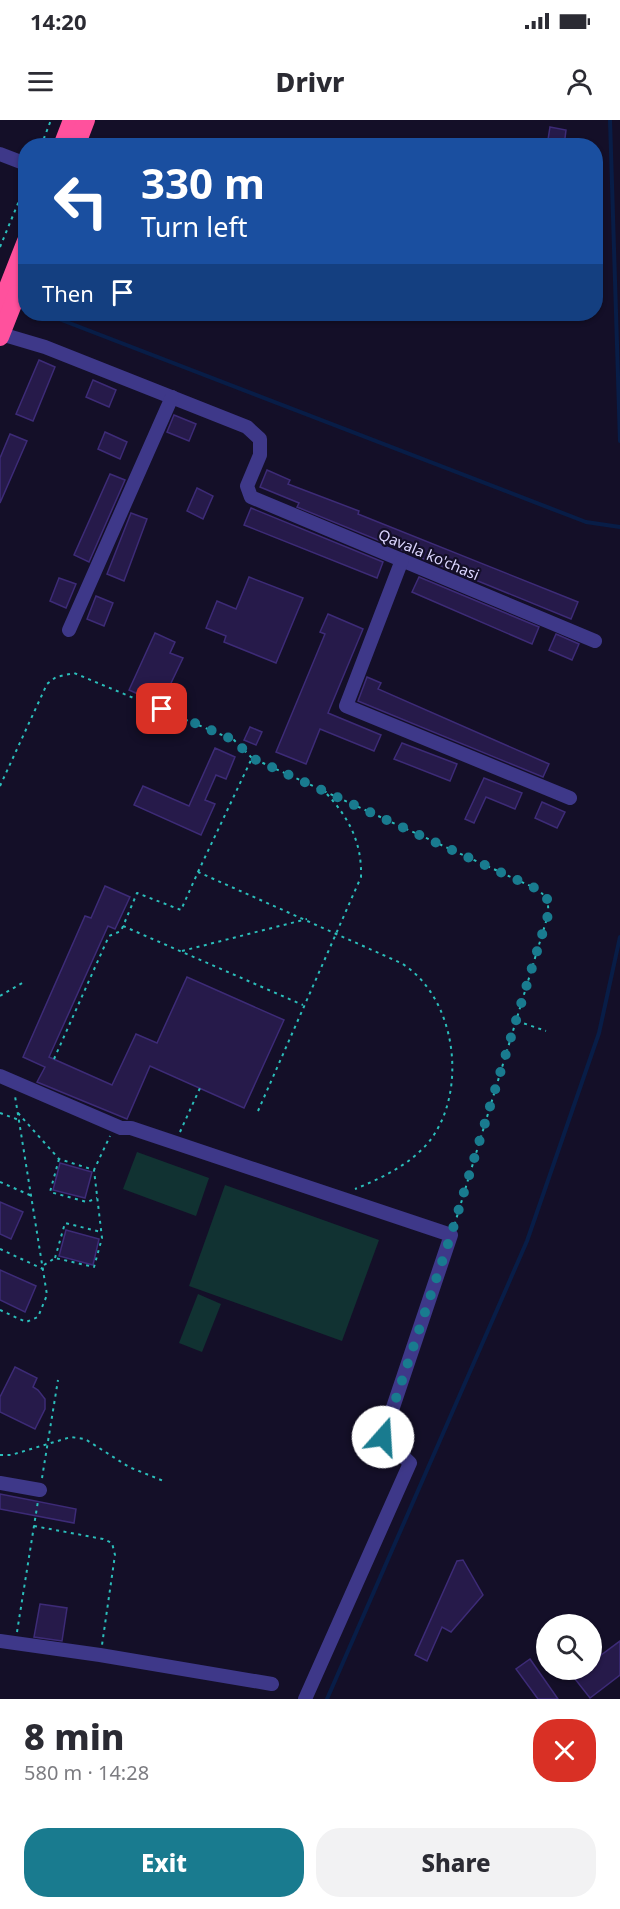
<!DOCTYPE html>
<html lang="en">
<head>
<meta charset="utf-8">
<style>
  :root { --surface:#fff; --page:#f2f2f3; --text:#2b2b33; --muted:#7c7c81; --accent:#197b8f }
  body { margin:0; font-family:"Noto Sans",sans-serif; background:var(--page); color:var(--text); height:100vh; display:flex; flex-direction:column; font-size:22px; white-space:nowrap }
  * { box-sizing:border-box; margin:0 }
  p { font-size:20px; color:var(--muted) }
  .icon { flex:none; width:33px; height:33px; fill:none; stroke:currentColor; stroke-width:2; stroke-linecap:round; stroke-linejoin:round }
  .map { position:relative; height:1579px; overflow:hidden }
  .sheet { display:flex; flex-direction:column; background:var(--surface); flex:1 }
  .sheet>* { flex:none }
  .top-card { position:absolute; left:18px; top:18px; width:585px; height:183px; border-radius:24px; box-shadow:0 2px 4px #0004; background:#1a4fa0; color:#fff; overflow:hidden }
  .tools { position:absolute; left:536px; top:1494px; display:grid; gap:12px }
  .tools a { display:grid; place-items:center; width:66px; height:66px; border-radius:50%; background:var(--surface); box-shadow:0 2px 4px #0004; font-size:30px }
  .pin { position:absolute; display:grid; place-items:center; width:51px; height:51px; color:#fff; margin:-26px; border-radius:12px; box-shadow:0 3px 9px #0006 }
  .me { position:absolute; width:66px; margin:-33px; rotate:19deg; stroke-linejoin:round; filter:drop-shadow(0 0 4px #0008) }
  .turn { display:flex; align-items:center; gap:21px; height:126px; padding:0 24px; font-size:27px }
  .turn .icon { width:78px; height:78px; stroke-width:2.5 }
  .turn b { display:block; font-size:42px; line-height:51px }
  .then { display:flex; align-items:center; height:57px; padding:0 24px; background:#0003; gap:12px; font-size:22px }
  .round { display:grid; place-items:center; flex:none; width:63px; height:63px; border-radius:24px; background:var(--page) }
  .head { display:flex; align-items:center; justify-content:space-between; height:102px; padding:0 24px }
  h1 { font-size:36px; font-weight:800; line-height:45px }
  .button { display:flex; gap:12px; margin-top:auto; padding:12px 24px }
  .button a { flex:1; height:69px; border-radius:24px; background:var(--accent); color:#fff; font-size:24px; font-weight:800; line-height:69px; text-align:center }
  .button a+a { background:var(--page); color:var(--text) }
  .status { display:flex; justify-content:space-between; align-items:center; height:42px; padding:0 30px; background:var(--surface); direction:ltr }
  .status svg { height:16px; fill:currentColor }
  header { display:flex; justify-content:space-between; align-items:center; height:78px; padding:0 24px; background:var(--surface); font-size:27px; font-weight:800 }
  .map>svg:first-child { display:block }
</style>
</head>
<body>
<div class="status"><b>14:20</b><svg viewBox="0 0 49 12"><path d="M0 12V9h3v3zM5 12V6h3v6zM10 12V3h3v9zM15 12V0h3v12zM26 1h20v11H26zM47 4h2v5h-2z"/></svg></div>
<header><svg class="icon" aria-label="menu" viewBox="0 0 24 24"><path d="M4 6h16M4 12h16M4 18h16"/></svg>Drivr<svg class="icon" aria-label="person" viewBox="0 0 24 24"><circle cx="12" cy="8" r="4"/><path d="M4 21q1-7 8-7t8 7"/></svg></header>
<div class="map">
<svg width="620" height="1579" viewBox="0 0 620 1579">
  <rect width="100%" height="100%" fill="#140f28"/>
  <g fill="#113232">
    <polygon points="137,1032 209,1058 196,1096 123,1069"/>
    <polygon points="225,1065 379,1120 342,1221 189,1166"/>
    <polygon points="198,1174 221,1184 202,1232 179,1223"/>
  </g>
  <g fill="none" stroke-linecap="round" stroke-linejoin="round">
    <g stroke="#081d47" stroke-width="4">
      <polyline points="610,0 620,321"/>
      <polyline points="46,194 586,402 620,407"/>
      <polyline points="327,1579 527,1121 599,913 620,817"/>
    </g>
  </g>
  <g fill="#261a4a" stroke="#3d2b77" stroke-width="1.5">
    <polygon points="550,7 566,10 564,26 547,26"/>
    <polygon points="39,240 55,247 33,301 16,294"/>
    <polygon points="93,260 116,270 109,287 86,277"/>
    <polygon points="174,295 196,304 189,321 167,312"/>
    <polygon points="105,312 127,322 120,339 98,329"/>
    <polygon points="10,314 27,321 0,383 0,338"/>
    <polygon points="267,350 290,360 288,364 359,391 358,394 578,482 571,499 297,387 299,383 260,367"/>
    <polygon points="110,354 125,360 89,442 74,435"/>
    <polygon points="197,368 213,376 203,399 187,391"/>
    <polygon points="251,388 383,442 377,458 244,405"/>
    <polygon points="131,393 147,399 124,461 107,454"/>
    <polygon points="249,457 303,478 276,543 224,522 226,516 206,508 217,481 236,489"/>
    <polygon points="419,457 539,507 532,524 412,472"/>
    <polygon points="59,458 76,464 66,488 50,481"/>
    <polygon points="96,476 113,483 104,506 87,499"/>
    <polygon points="328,494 363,509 328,593 381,615 374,631 320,609 306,644 276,632 325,514 320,512"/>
    <polygon points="155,513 175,522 170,533 183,538 161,584 129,570"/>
    <polygon points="556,514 579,524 572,540 549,530"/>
    <polygon points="367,557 381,563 378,569 549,644 543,657 358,581"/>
    <polygon points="250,607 262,612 256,625 244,620"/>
    <polygon points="402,623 457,644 450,661 394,639"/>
    <polygon points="215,628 235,637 226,659 216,655 205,680 215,684 201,715 134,685 143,666 189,686"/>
    <polygon points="484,658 522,673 515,689 486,677 474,703 465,699"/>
    <polygon points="542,682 565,692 557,708 535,698"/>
    <polygon points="105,766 130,777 115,809 108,806 49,937 112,965 136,914 157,923 187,857 284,900 244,988 150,946 127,999 37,962 45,947 23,937 85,796 91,798"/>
    <polygon points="60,1043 92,1052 85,1078 53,1070"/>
    <polygon points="0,1082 23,1092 11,1119 0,1114"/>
    <polygon points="66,1110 99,1119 93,1145 59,1136"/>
    <polygon points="0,1150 36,1166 25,1192 0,1180"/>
    <polygon points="15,1247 37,1258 33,1267 38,1270 45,1279 45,1289 35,1309 0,1292 0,1277"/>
    <polygon points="0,1374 76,1389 74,1403 0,1389"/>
    <polygon points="463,1440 483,1475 451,1512 442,1507 427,1541 415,1535 457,1441"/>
    <polygon points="40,1484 67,1488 62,1521 34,1517"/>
    <polygon points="620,1521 620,1555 590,1578 568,1550 591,1550 591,1530 597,1538"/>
    <polygon points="530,1539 558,1579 538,1579 516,1549"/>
  </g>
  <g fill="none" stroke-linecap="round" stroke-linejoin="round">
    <g stroke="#2bbebb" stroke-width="2" stroke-dasharray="3 4.5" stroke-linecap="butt">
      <polyline points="41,26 51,0"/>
      <polyline points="0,127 26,64"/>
      <path d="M0 666 47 564 56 557 74 553 234 620 252 638 537 769C547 777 549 782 548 795L455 1103"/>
      <polyline points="198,752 252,638"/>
      <polyline points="123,806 303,885"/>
      <polyline points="182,831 307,799"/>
      <polyline points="0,876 24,862"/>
      <polyline points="517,901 546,911"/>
      <path d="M54 939 109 816 121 811 137 773 181 790 198 752 401 843C457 877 469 973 428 1023 409 1045 382 1058 355 1069"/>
      <path d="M258 991 361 757C362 722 349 698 326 673"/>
      <polyline points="0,993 19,1000"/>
      <polyline points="18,993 59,1039 94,1050 110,1016"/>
      <polyline points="180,1012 200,968"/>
      <polyline points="59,1039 50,1072 87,1082 97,1078"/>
      <polyline points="0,1062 32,1076"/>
      <polyline points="0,1129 43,1149"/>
      <polyline points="55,1138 65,1103 101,1112"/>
      <polyline points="44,1145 55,1138 94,1147 102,1118 94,1050"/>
      <polyline points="0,1190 26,1202 38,1197 47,1175 15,976"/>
      <polyline points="0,1335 11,1335 71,1317 85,1319 129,1347 166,1362"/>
      <polyline points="42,1358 58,1260"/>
      <polyline points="34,1406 103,1419 112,1423 115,1435 102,1525"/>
      <polyline points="17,1512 38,1381"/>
    </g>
    <g stroke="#3e3889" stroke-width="14">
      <polyline points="0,34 26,44"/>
      <polyline points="1,214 45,227 247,307 260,319 260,335 247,366 251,377 595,521"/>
      <polyline points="402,440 346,586 570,678"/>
      <polyline points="69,510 172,277"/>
      <polyline points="0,956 121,1008 131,1008 451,1115 383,1317 410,1343 305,1579"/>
      <polyline points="0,1363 40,1370"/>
      <polyline points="0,1521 100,1535 272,1564"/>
    </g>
    <g stroke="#ff519d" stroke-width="18">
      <polyline points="62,26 72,0"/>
      <polyline points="76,26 86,0"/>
      <polyline points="0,187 26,121"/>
      <polyline points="0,217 17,174"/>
    </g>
  </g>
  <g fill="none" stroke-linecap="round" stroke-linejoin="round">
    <polyline stroke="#197b8f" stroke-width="10" stroke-dasharray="0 18" points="162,589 234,620 252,638 537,769 547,778 548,795 451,1115 383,1317"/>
  </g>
  <g text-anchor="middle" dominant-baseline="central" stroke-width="4.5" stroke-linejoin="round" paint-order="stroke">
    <g font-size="15" fill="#dcd6ff" stroke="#140f28">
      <text transform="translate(429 434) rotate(23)">Qavala ko'chasi</text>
    </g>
  </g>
</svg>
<div class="tools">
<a><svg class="icon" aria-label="search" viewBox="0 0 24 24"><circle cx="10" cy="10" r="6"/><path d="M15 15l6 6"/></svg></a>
</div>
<div class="pin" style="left:162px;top:589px;background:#d93025"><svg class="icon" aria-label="arrive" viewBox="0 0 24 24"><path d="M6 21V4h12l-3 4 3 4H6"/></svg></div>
<svg class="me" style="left:383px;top:1317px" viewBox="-20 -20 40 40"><circle r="19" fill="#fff"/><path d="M0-13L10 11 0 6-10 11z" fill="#197b8f"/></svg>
<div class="top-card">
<div class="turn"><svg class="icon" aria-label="left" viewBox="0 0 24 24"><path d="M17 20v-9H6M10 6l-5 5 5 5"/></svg><div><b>330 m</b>Turn left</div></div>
<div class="then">Then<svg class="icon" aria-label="arrive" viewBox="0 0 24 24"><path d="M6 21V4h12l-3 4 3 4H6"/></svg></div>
</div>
</div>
<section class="sheet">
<div class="head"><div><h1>8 min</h1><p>580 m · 14:28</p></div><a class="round" style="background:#d93025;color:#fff"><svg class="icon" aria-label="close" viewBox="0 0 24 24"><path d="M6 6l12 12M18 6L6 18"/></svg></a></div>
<div class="button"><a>Exit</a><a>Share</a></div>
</section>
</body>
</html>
